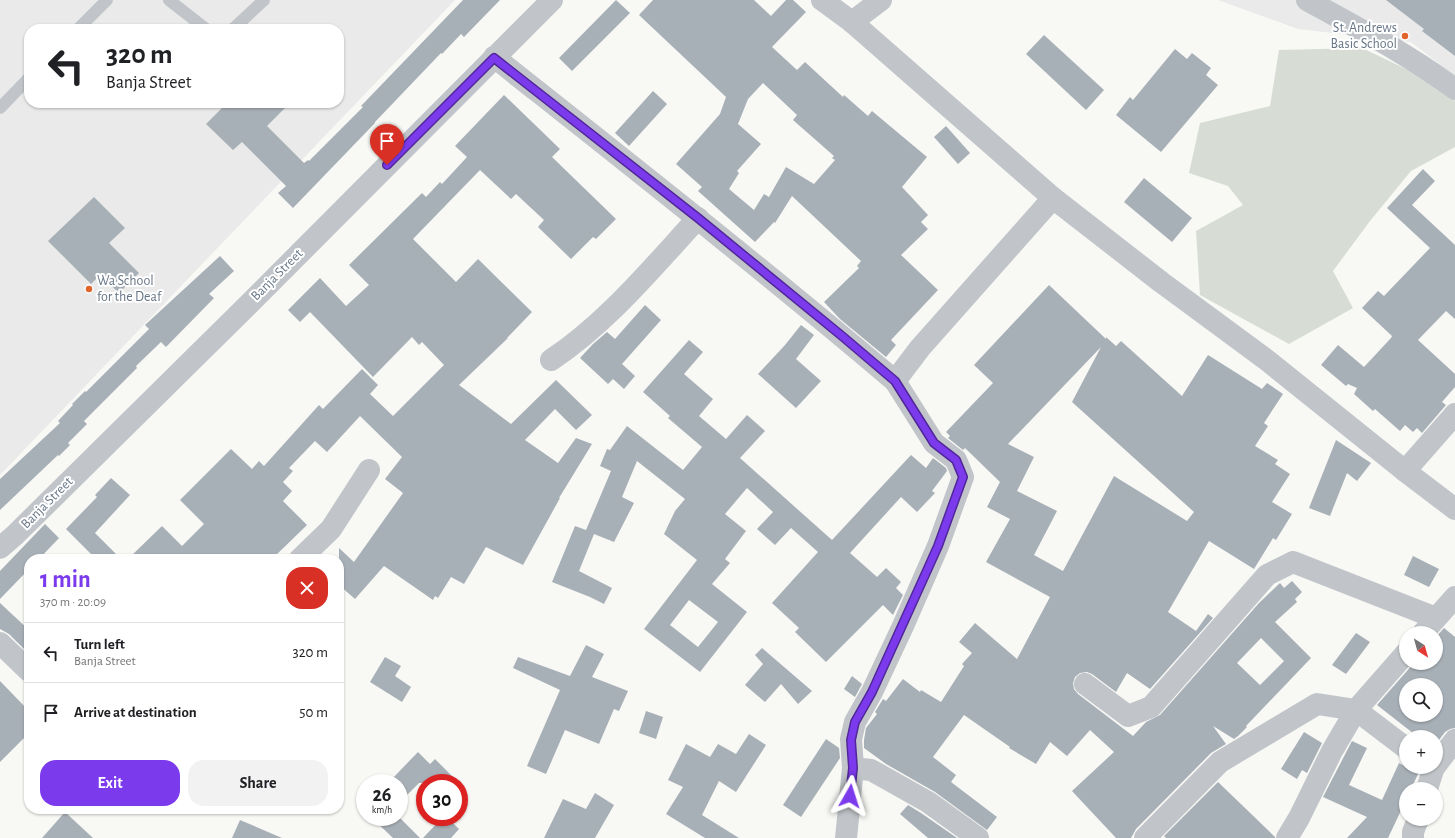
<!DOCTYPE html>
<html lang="en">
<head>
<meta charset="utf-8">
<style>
  :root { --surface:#fff; --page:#f2f2f2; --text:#202124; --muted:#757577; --line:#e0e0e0; --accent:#7c3aed }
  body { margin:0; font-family:"Alegreya Sans",sans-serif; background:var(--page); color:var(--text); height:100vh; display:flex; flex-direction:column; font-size:15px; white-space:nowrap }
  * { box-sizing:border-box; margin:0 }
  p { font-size:13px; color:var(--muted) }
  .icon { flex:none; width:22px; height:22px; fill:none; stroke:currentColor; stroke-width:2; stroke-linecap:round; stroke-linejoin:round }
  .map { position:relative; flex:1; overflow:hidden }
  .details { position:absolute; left:24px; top:554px; width:320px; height:260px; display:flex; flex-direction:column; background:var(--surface); border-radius:16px; box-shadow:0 1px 3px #0004 }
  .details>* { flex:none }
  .top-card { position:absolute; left:24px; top:24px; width:320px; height:84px; border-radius:16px; box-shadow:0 1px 3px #0004; background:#fff; color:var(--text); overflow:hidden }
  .needle { width:26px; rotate:143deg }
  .controls { position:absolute; left:1399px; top:626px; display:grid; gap:8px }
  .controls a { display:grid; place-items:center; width:44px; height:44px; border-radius:50%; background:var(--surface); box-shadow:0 1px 3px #0004; font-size:20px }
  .speed { position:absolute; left:356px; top:774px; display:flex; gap:8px; font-size:20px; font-weight:700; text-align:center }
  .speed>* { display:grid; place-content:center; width:52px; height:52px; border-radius:50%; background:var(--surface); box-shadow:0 1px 3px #0004; line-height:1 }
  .speed small { font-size:10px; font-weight:400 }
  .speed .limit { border:6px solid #d22; background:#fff; color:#111 }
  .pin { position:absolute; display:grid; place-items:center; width:34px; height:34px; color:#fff; margin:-41px -17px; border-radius:50% 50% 50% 0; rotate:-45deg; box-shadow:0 0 4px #0007 }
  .pin .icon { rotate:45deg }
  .me { position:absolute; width:44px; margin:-22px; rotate:6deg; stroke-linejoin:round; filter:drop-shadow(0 0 3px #0008) }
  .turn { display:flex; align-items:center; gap:14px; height:84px; padding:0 16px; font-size:18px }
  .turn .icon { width:52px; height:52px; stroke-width:2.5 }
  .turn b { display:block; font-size:28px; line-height:34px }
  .round { display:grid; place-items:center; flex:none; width:42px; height:42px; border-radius:16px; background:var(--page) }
  .headline { display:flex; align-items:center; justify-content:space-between; height:68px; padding:0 16px }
  h1 { font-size:24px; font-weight:700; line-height:30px; color:var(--accent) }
  .button { display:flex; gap:8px; margin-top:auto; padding:8px 16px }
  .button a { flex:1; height:46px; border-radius:16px; background:var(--accent); color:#fff; font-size:16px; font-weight:700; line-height:46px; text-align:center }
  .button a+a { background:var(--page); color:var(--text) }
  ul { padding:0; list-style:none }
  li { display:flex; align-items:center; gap:12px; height:60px; padding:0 16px; border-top:1px solid var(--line) }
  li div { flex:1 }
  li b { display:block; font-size:15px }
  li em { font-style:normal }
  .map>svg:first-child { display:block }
</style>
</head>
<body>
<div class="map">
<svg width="1455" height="838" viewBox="0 0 1455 838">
  <rect width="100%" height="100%" fill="#f8f8f5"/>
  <g fill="#e9eae9" fill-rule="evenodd">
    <path d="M0 0H455L0 475ZM29 29H339V103H29Z"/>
    <polygon points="1218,0 1455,0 1455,76 1411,42 1298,29"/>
  </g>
  <polygon fill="#d7ddd5" points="1362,48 1444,87 1455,101 1455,147 1411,171 1370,221 1333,271 1353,308 1289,344 1200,295 1196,231 1243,205 1228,186 1189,173 1200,123 1270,106 1279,50"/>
  <g fill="#a8b0b7" fill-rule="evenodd">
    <polygon points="463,0 500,0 464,37 461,34 442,54 441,53 375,122 375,123 293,208 278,193 286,186 242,142 233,150 206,124 227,103 290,103 267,126 304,163 308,160 309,161 363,107 361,106"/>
    <polygon points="616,0 630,13 572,71 559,58"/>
    <path d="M653 0H754L771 16 786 0H793L806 12 772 47 797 70 805 62 843 97 844 95 868 116 872 111 927 157 902 187 928 215 921 222 928 229 901 255 938 290 891 340 896 345 886 357 840 319 824 302 859 268 857 266 861 261 792 196 775 223 774 222 755 242 698 191 702 187 676 164 720 114 726 97 639 15ZM763 83 797 115 793 120 834 156 832 158 835 160 814 184 786 167 769 197 764 194 754 210 729 189 739 173 737 171 761 144 738 124 748 99Z"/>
    <polygon points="1386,0 1455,0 1455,56 1422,31 1424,29"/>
    <polygon points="1044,35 1104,90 1086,110 1026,54"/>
    <polygon points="1175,49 1187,59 1192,53 1211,68 1206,75 1218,85 1161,152 1116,115 1130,97 1133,100"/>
    <polygon points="653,91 667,104 629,146 615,133"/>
    <polygon points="504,95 560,149 552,157 616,219 596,239 593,237 571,259 538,227 544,220 516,194 511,199 480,170 413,239 456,282 478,259 532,312 507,338 508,338 459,385 511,424 556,380 592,415 576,430 555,409 525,440 558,463 576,438 592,444 559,498 560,498 523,565 486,547 464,584 451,577 438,598 435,596 433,600 384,566 355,599 339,585 339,548 354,562 403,493 385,479 402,457 360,416 327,452 315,441 289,468 293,471 283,482 292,491 283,501 307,525 272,559 128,559 162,526 182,546 204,524 180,500 231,449 252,469 259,461 264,466 319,405 323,409 362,369 378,385 370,394 393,416 444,365 422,342 419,345 412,337 373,377 310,312 300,322 288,310 320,278 346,306 369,285 349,265 422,193 426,197 440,182 442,184 467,157 455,146"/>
    <polygon points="946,126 970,153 958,164 934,137"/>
    <polygon points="1423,169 1435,181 1412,205 1455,245 1455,319 1446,311 1418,340 1455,374 1455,387 1442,402 1446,405 1422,433 1417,428 1413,432 1405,425 1400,431 1375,409 1373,411 1354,394 1357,388 1348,384 1346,386 1321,365 1338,345 1364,367 1391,338 1392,336 1362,308 1378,291 1384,296 1430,248 1387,208"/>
    <polygon points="1144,178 1192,218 1172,242 1124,202"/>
    <polygon points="94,197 125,228 109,243 139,273 119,293 100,275 91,284 48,241"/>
    <polygon points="220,256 234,271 209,294 214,298 166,347 161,342 136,366 137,368 84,421 87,424 68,443 70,445 59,456 58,455 0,510 0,479 60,423 58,421 73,405 72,404 85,391 86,392 149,329 145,325"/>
    <path d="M1049 285 1106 339V337L1116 346 1121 341 1182 396 1208 355 1262 389 1267 383 1283 394 1264 423 1268 426 1255 446 1278 460 1275 464 1290 474 1272 502 1292 514 1276 540 1273 538 1254 569 1209 541 1168 612 1196 631 1208 614 1213 618 1150 689 1127 673 1116 692 1092 674 1087 672 1080 673 1075 677 1073 683 1074 689 1078 694 1133 736 1146 722 1160 715 1259 603 1280 583 1284 588 1292 581 1302 592 1295 599 1297 602 1275 622 1311 658 1246 726 1247 727 1238 736 1234 739 1213 726 1226 744 1211 753 1136 829 1131 838H1116L1072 791 1114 752 1090 730 1067 756 1050 742 1036 764 1009 748 1010 747 964 715 933 757 956 775 951 782 997 817 987 830 935 792 886 764 864 748V740L866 728 877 714 875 712 883 699 886 701 903 679 920 692 921 690 941 702 964 666 962 664 972 653 959 642 975 623 1017 659 1050 597 986 562 1010 519 987 507 1000 482 965 448 963 450 948 438 950 436 946 432 993 383 974 365ZM1101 347 1072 402 1194 512 1187 521 1114 476 1063 571 1034 555 1057 511 1017 491 1034 457 1008 444ZM1261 638 1284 661 1260 685 1237 663Z"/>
    <polygon points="645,305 661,320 622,364 635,376 624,389 613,379 608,384 580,358 593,344 607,332 615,339"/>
    <polygon points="801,325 814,335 796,359 821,381 796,408 758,374 785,345"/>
    <path d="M689 340 703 352 684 374 713 399 699 416 726 439 747 415 765 431 740 458 832 540 911 455 926 468 933 458 946 468 947 471 932 491 935 493 917 512 901 497 850 553 877 577 886 568 901 582 896 588 903 595 893 615 883 605 826 662 795 632 799 628 772 603 818 552 791 528 775 545 757 529 773 512 747 488 725 514 746 531 725 559 730 563 712 584 747 612 700 672 644 629 697 560 664 534 675 511 685 499 637 461 622 497 634 503 614 542 594 534 579 571 612 588 604 604 590 597 552 582 575 526 586 530 611 471 600 466 607 449 610 450 627 426 683 470 702 447 668 418 670 416 643 392ZM689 600 718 622 698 647 670 625Z"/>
    <polygon points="1336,440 1371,463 1357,481 1347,473 1330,516 1309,508"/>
    <polygon points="111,478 130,495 95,533 121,559 96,559 66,529 97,497 95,495"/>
    <polygon points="45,524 59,538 39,559 29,559 29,569 0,599 0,571"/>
    <polygon points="1413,556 1439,569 1429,587 1404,575"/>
    <polygon points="0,603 29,630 29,654 9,634 0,629"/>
    <path d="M1444 628 1455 637V728L1450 729 1445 732 1436 744V737H1418L1377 705 1414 663H1436V637ZM1406 685H1436V715H1406Z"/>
    <polygon points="1356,633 1370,642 1346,674 1332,665"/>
    <polygon points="586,645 604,654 592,677 628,691 619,711 614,709 599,744 565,730 546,774 527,766 560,690 513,668 518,657 570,676"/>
    <polygon points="762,648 812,691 798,704 781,684 765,702 745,685 763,664 755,655"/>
    <polygon points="385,657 401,666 395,676 411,687 402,702 370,682"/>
    <polygon points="852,676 862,684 855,697 844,689"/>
    <polygon points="0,681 29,711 29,733 0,762"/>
    <polygon points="646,711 663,717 656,739 639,733"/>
    <polygon points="1304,732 1322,743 1307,773 1302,770 1297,779 1281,769"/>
    <polygon points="749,734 766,745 736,792 719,781 702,815 739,838 705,838 666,814 683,787 668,780 686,744 710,757 718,744 736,754"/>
    <polygon points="826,739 839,748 840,758 801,817 783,805"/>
    <polygon points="1352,741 1367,748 1349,785 1382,800 1399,763 1406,767 1419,772 1411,789 1406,789 1406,800 1388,838 1347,838 1367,817 1323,797"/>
    <polygon points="418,752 430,764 435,759 459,783 419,783 406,796 399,790 399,783 392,783 390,781"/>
    <polygon points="1218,782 1275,837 1275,838 1166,838 1164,836"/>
    <polygon points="595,793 614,805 595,838 544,838 563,799 586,809"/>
    <polygon points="908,805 921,813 957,838 928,838 900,814"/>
    <polygon points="65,812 93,838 42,838"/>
    <polygon points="371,817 399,817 420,838 393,838"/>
    <polygon points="443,817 447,817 459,829 451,838 423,838"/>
    <polygon points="240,820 282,838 232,838"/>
  </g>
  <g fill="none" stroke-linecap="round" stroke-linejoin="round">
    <g stroke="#c1c5c9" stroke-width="12">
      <polyline points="169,0 206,29"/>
      <polyline points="78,29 107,0"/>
      <polyline points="233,29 264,0"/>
      <polyline points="0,108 29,78"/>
    </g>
    <g stroke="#c1c5c9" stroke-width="22">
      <polyline points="822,0 852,22 1053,198 1161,282 1268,361 1405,471 1455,509"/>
      <path d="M1307 0C1358 28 1409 55 1455 89"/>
      <polyline points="852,22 881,0"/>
      <path d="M494 57C629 164 764 270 895 381"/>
      <path d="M551 360C607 323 652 268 698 218"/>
      <polyline points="1405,471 1455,414"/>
      <polyline points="0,548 15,535 254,299 552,0"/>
      <polyline points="300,559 331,529 369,470"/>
      <polyline points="1423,633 1455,597"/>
      <polyline points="0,643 29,671"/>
      <polyline points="1085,684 1128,716 1151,707 1267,575 1293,562 1436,618"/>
      <polyline points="1436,765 1455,740"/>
      <polyline points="853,768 871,770 928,802 978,838"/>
      <polyline points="1427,789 1434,767"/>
      <polyline points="846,838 853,768 851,739 855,722 872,692 903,626 938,546 963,477 956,460 934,443 895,381 920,348 1053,198"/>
      <polyline points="1145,838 1220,762 1317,704 1356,710 1406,748"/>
      <polyline points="1287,838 1299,818 1332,751 1356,710 1406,653"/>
      <polyline points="1413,838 1413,832 1418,819"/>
    </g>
  </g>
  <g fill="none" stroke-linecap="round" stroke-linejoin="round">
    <g stroke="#51269a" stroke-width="10">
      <polyline id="route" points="387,165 494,58 698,218 842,336 895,381 934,443 956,460 963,477 938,546 920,586 872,692 855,722 851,740 853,768 850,796"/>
    </g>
    <use href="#route" stroke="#7c3aed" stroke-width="7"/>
  </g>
  <g fill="#e1642c" stroke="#fff" stroke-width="1.5">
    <circle cx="1405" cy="36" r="4"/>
    <circle cx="89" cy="289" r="4"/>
  </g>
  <g text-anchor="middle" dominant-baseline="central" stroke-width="4" stroke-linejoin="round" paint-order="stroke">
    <g font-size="14" fill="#677686" stroke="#fff" text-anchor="end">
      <text x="1397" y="28">St. Andrews<tspan x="1397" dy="16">Basic School</tspan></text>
      <text x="97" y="281" text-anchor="start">Wa School<tspan x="97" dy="16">for the Deaf</tspan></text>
    </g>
    <g font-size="14" fill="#677686" stroke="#fff">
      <text transform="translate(277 275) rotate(-45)">Banja Street</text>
      <text transform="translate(47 503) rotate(-45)">Banja Street</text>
    </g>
  </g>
</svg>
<div class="controls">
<a><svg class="needle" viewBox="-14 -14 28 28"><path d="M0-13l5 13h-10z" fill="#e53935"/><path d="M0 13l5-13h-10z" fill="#757577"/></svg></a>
<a><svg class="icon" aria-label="search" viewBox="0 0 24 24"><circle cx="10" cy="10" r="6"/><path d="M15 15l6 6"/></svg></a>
<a>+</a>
<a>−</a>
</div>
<div class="speed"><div>26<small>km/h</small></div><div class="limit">30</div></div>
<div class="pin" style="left:387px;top:165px;background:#d93025"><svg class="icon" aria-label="arrive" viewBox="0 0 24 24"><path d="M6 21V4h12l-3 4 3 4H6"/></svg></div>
<svg class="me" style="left:850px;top:796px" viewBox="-20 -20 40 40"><path d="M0-17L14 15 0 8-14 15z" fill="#7c3aed" stroke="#fff" stroke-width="4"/></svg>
<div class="top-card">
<div class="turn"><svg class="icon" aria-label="left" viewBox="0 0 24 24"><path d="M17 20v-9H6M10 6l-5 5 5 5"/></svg><div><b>320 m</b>Banja Street</div></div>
</div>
<section class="details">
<div class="headline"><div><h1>1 min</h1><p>370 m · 20:09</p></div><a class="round" style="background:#d93025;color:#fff"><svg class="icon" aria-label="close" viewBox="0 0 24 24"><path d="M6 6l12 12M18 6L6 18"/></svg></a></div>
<ul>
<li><svg class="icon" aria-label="left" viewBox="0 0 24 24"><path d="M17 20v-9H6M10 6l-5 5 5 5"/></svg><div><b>Turn left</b><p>Banja Street</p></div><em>320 m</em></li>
<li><svg class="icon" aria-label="arrive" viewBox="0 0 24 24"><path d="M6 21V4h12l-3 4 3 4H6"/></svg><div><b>Arrive at destination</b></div><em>50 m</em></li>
</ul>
<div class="button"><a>Exit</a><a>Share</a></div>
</section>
</div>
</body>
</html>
